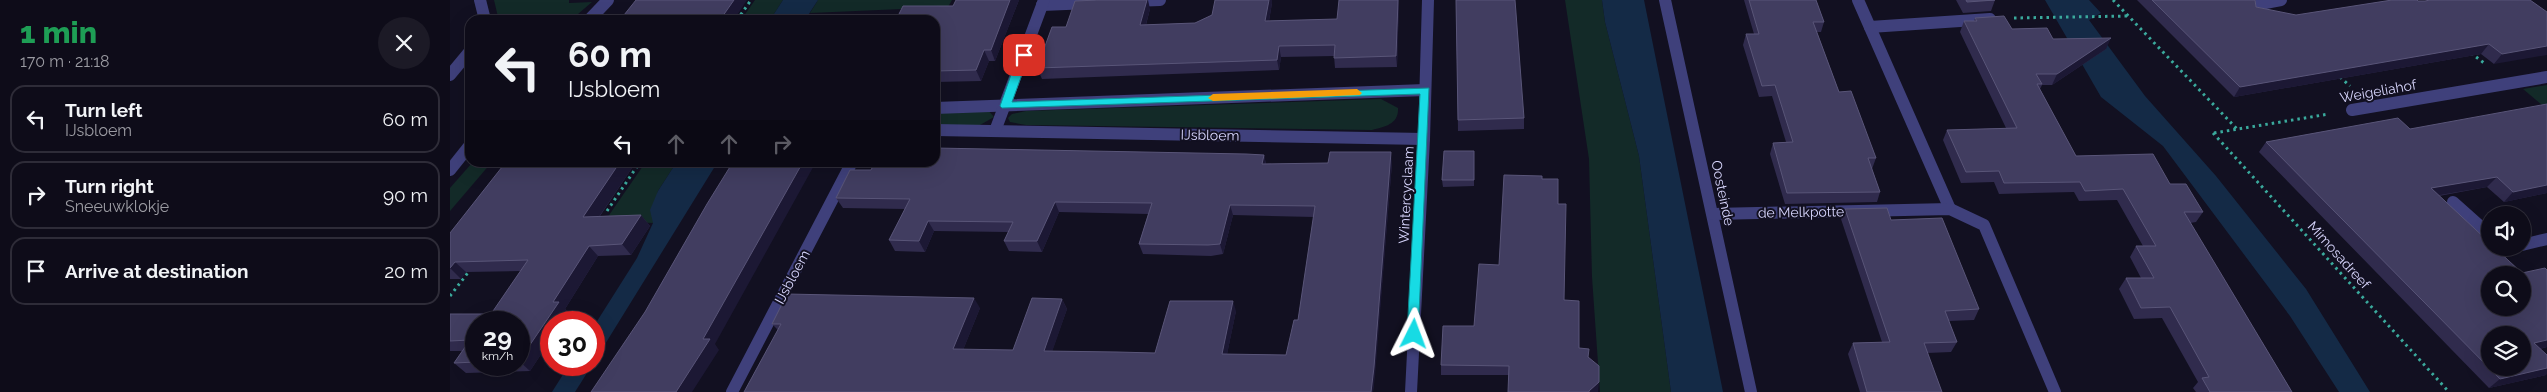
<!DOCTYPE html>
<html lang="en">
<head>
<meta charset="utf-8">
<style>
  :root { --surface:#0e0c19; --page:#1c1a26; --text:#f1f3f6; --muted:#9b9ba2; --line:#2e2c38 }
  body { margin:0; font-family:Raleway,sans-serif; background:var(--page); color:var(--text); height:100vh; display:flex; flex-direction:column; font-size:19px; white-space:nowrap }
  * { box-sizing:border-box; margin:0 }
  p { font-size:16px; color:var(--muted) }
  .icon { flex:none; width:28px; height:28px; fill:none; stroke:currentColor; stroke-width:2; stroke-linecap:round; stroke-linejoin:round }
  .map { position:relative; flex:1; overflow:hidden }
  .panel { display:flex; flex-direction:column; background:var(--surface); width:450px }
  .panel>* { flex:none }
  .guide { position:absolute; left:15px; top:15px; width:475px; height:152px; border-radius:15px; box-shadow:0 5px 20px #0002,0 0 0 1px var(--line); background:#0e0c19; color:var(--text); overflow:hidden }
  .controls { position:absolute; left:2031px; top:206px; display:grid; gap:10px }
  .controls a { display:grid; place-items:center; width:50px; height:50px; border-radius:50%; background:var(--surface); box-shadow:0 5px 20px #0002,0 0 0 1px var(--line); font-size:25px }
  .speed { position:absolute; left:15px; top:311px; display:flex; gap:10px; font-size:25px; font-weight:700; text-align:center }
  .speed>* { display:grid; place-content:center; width:65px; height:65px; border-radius:50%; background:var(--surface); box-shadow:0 5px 20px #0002,0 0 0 1px var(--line); line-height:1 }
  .speed small { font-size:12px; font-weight:400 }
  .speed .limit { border:8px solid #d22; background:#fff; color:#111 }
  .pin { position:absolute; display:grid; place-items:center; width:42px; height:42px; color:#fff; margin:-21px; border-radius:10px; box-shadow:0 2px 8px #0006 }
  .me { position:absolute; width:55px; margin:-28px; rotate:3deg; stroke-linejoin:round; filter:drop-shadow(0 0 4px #0008) }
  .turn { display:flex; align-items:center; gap:18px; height:105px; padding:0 20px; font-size:22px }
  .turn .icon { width:65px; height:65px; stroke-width:2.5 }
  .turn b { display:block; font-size:35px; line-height:42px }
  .lanes { display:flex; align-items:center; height:48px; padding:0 20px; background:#0003; justify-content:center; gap:25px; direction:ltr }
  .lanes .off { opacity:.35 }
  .round { display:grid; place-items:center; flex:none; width:52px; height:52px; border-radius:26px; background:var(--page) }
  .head { display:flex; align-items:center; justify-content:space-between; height:85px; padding:0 20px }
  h1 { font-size:30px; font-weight:800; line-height:38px; color:#1e9e55 }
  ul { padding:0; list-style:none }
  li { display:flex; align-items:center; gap:15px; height:68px; margin:0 10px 8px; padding:0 10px; border:2px solid var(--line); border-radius:15px }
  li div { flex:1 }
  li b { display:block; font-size:19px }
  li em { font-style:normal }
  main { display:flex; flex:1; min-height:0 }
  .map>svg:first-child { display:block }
</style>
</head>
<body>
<main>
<section class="panel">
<div class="head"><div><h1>1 min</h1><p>170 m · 21:18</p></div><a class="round"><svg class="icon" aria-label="close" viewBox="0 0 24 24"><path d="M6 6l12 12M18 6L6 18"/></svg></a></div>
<ul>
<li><svg class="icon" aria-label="left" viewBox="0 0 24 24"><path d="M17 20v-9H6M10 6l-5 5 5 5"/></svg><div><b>Turn left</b><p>IJsbloem</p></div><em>60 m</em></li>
<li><svg class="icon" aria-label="right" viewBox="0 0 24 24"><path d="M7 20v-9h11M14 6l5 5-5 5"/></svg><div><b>Turn right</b><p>Sneeuwklokje</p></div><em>90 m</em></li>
<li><svg class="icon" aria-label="arrive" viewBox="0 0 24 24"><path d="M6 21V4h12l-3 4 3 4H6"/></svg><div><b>Arrive at destination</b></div><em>20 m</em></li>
</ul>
</section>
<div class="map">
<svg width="2097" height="392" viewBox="0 0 2097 392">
  <rect width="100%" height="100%" fill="#121021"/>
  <g fill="#132a28">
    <polygon points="44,0 119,0 119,3 142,2 128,14 48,17"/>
    <polygon points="305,0 333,0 320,20 291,20"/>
    <polygon points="368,0 502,0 498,7 360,13"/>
    <polygon points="1115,0 1152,0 1155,22 1189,156 1221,392 1150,392 1142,277 1139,159"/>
    <polygon points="2097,85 2097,104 2092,105 2073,89"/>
    <path d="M931 99 948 108C949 124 935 127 922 130L576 125 560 122 558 118 562 114 576 111Z"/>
    <polygon points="538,110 544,117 530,125 485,125 485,112"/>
    <polygon points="22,163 41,163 0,211 0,188"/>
    <polygon points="195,163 226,163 208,191 203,223 155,221"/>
  </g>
  <g fill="#142a46">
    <polygon points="333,0 368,0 355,20 320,20"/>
    <polygon points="1152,0 1194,0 1273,392 1221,392 1189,156 1155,22"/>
    <polygon points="1595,0 1639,0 1651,13 1639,20 1695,96 1766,176 1856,289 1920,392 1889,392 1840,316 1713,146 1651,97"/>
    <polygon points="226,163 267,163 144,362 144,326 187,258 203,223 200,210 208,191"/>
    <polygon points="119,365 142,365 125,392 102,392"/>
  </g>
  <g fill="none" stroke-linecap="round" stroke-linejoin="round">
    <g stroke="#3aa99c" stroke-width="3" stroke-dasharray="2.5 4" stroke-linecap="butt">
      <polyline points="1663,0 1787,129"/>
      <polyline points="1564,18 1678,16"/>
      <polyline points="60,20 116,18"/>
      <polyline points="287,20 301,0"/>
      <polyline points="2021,53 2034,63"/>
      <polyline points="1890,77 1900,86"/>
      <polyline points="1763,133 1999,392"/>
      <polyline points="1764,133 1879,114"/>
      <polyline points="157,211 190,162"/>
      <polyline points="0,296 20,270"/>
    </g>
    <g stroke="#3f407b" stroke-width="12">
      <polyline points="682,1 710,0"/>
      <polyline points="1810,4 1831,0"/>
      <polyline points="592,5 640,3"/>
      <polyline points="1420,27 1540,19"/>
      <polyline points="2003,202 2040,235"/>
      <polyline points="2072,245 2097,239"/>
      <polyline points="2054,248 2064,248"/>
    </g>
    <g stroke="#3f407b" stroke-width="12">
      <polyline points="30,0 35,20"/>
      <polyline points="1215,0 1301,392"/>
      <polyline points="1408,0 1500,209"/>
      <polyline points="139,20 158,0"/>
      <polyline points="0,75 20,51"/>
      <polyline points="485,108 975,90"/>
      <polyline points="1902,110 2097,77"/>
      <polyline points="485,130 974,139"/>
      <polyline points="545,131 594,0"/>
      <polyline points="0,170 20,145"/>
      <polyline points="1263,214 1500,209 1534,225 1605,392"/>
      <polyline points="282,392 402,162"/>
      <polyline points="961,392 974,139 978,0"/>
    </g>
  </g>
  <g fill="#302b4d" fill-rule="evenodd">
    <polygon points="569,0 545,61 539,61 531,81 485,82 485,20"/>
    <polygon points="949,0 947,67 885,68 884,56 831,57 829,70 592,79 587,68 616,27 700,9 696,25 745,23 822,3 819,21 887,19"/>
    <polygon points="1006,0 1074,118 1074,129 1008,131"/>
    <polygon points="1294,0 1366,0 1374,22 1371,32 1367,32 1389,92 1426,158 1422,169 1430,192 1427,202 1335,204 1320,154 1323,143 1336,142 1322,96 1309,97 1293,45 1296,34 1304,34"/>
    <polygon points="1506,0 1545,0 1541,11 1513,13"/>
    <polygon points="1687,0 1805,0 1806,7 1846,15 2097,12 2044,64 2031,54 1784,97"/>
    <polygon points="1525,18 1562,29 1603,39 1656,49 1602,85 1592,85 1590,89 1626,156 1720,184 1753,212 1746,222 1740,223 1842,392 1746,392 1743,388 1748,382 1712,318 1684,319 1669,289 1676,278 1691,278 1680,257 1686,246 1693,246 1667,200 1629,201 1624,192 1549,194 1544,182 1511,183 1493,140 1497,130 1556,128 1510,32 1514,21 1524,21"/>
    <polygon points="1960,129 2097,193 2054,202 2037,187 1989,196 2097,347 2090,349 2096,375 2039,388 1809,152 1816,142"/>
    <polygon points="1024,151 1024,186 993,187 992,180"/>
    <polygon points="814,155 816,164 942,163 923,392 328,330 322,324 530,308 513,350 563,350 612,299 617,309 602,351 705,353 786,311 777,354 836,355 848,320 864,217 783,215 773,254 761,256 693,254 689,244 698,214 609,212 592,252 559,251 554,241 558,232 484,231 475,252 445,251 439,240 455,209 393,208 386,198 421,170"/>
    <path d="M186 162 150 216 191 215 200 226 181 255 148 256 115 309 119 312 101 322V339L80 371 16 373 4 363 12 351H0V314H41L71 271 16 272 11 279H0V233ZM26 322H69V365H26Z"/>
    <polygon points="1092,179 1108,204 1114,300 1129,348 1138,357 1148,392 1058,375 991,375 991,365 1024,326 1049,265"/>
    <polygon points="1395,209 1441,220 1529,309 1524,320 1499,321 1507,342 1501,352 1477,353 1492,392 1410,392 1398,354 1403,343 1432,342 1391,219"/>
  </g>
  <g fill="#1c1834">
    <polygon points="284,0 297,0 284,20 270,20"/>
    <polygon points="560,0 569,0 545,61 541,50"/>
    <polygon points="697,0 698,0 700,9 693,35 690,25"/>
    <polygon points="819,0 822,0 822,3 817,32 815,21"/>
    <polygon points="948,0 949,0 947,67 946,56"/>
    <polygon points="1661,38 1656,49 1602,85 1607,74"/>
    <polygon points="2039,44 2031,54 1784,97 1790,87"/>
    <polygon points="829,46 831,57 829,70 827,60"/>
    <polygon points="2097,46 2097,55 2044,64 2052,54"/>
    <polygon points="534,50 539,61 531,81 526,70"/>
    <polygon points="941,152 942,163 925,377 923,392 921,392"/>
    <polygon points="814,155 816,165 812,164"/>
    <polygon points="170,162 186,162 142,227 133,217"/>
    <polygon points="353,162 366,162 265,344 269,350 242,392 226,392 253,339"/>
    <polygon points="2047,177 2037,187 1972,198 1981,188"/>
    <polygon points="2097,185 2097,193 2054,202 2063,192"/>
    <polygon points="605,202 609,212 592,252 587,241"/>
    <polygon points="780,205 783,215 773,254 770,244"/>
    <polygon points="191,215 200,226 181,255 172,244"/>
    <polygon points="478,221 484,231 475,252 469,241"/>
    <polygon points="139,246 148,256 115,309 119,312 112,322 101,322 101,339 80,371 69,361 103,302"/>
    <polygon points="5,262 16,272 11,279 0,268"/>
    <polygon points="524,298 530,308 509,360 503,349"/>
    <polygon points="612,299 617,309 599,361 594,351"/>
    <polygon points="783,301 786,311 775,364 772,354"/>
    <polygon points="2097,340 2097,347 2073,352 2084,343"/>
    <polygon points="2097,368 2097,374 2096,375 2039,388 2050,379"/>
    <polygon points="1149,382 1148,392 1139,392 1139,391"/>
  </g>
  <g fill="#413d60" stroke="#595578" fill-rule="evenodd">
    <polygon points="186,0 284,0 270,20 170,20"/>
    <polygon points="506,0 560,0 541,50 534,50 526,70 485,71 485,20 446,20 453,6 503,6"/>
    <polygon points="649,0 697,0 690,25 745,23 762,15 765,0 819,0 815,21 887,19 889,0 948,0 946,56 884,58 885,45 829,46 827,60 587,68 602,27 616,27 625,1"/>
    <polygon points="1006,0 1065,0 1074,118 1008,120"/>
    <polygon points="1299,0 1366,0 1374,22 1363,22 1389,92 1401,91 1426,158 1418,158 1430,192 1337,193 1323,143 1343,142 1325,85 1312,86 1296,34 1309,34"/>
    <polygon points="1516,0 1545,0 1517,2"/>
    <polygon points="1702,0 1805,0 1806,7 1846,15 1942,0 1967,0 1968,1 1975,1 1980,0 2080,0 2097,12 2097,46 2052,54 2039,44 1790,87"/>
    <polygon points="1554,16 1562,29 1597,28 1603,39 1661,38 1607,74 1586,74 1592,84 1587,84 1626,156 1703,154 1720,184 1736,184 1753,212 1734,212 1842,392 1760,392 1752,378 1759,377 1720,307 1691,308 1676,278 1704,278 1686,246 1706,246 1673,189 1635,191 1630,182 1554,183 1549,171 1516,172 1497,130 1567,128 1514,21 1527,21 1525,18"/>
    <path d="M2097 104V185L2063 192 2047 177 1981 188 2040 243V248H2045L2072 273 2095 268 2097 270V340L2084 343 2097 355V368L2050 379 1816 142 1948 118 1960 129ZM2040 275H2072V308H2040ZM2040 335H2072V368H2040Z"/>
    <polygon points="485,148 796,154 814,155 812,164 878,163 880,152 941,152 924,367 921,392 294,392 331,324 322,324 337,294 524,298 503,349 563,350 582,298 612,299 594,351 667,352 705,353 720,301 783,301 772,354 836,355 844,320 848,320 865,206 780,205 770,244 758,245 689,244 702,203 605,202 587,241 554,241 563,222 478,221 469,241 439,240 460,199 386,198 400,170 421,170 425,162 485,162"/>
    <polygon points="994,151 1024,151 1024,180 992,180"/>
    <polygon points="56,162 170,162 133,217 191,215 172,244 139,246 103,302 109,302 69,361 69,322 26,322 26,362 4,363 20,340 0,341 0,314 41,314 78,260 5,262 0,268 0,233"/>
    <polygon points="283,162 353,162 253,339 260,339 226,392 141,392 195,312 257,204"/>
    <polygon points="1054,175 1092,176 1092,179 1108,179 1108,204 1116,204 1114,300 1129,301 1129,348 1139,349 1138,357 1149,366 1149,382 1139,391 1139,392 1058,392 1059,366 991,365 993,326 1024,326 1029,264 1049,265"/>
    <polygon points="1437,208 1441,220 1492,218 1529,309 1495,311 1507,342 1474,343 1492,392 1417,392 1403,343 1440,342 1395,209"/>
  </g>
  <polygon fill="#17dbe4" stroke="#0f8e94" points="574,52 579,55 562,102 979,88 968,337 959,337 957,334 970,94 552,108 550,106 568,55"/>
  <polygon fill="#f59e0b" points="907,89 912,93 910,95 763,101 758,98 763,94"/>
  <g text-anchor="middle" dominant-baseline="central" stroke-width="4" stroke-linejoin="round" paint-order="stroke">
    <g font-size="14" fill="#d6d4fb" stroke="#121021">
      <text transform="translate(1928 91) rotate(-10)">Weigeliahof</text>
      <text transform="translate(760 135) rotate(1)">IJsbloem</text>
      <text transform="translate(1273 193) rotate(78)">Oosteinde</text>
      <text transform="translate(956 195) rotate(-87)">Wintercyclaam</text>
      <text transform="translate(1351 212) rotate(-1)">de Melkpotte</text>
      <text transform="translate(1889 255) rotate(48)">Mimosadreef</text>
      <text transform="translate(342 277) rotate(-62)">IJsbloem</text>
    </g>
  </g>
</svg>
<div class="controls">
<a><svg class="icon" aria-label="sound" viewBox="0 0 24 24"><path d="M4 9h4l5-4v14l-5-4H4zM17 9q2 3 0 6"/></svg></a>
<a><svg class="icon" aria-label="search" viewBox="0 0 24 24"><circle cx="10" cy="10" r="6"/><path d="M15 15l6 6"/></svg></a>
<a><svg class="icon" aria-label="layers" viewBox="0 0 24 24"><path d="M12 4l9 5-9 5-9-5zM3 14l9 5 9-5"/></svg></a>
</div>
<div class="speed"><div>29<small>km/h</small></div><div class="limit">30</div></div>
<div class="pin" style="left:574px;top:55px;background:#d93025"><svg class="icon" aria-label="arrive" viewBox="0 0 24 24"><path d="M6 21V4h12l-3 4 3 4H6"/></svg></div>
<svg class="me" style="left:964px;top:334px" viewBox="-20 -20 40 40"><path d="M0-17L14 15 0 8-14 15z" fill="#17dbe4" stroke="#fff" stroke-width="4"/></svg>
<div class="guide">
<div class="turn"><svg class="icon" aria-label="left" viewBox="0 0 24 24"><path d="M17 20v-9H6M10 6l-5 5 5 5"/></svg><div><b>60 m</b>IJsbloem</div></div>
<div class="lanes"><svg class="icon" aria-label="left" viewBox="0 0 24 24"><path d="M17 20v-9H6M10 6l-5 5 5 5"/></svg><svg class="icon off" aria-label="ahead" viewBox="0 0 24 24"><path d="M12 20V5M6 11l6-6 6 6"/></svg><svg class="icon off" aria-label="ahead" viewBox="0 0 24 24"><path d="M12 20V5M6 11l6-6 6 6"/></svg><svg class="icon off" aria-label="right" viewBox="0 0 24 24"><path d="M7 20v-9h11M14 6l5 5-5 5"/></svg></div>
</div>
</div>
</main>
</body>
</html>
